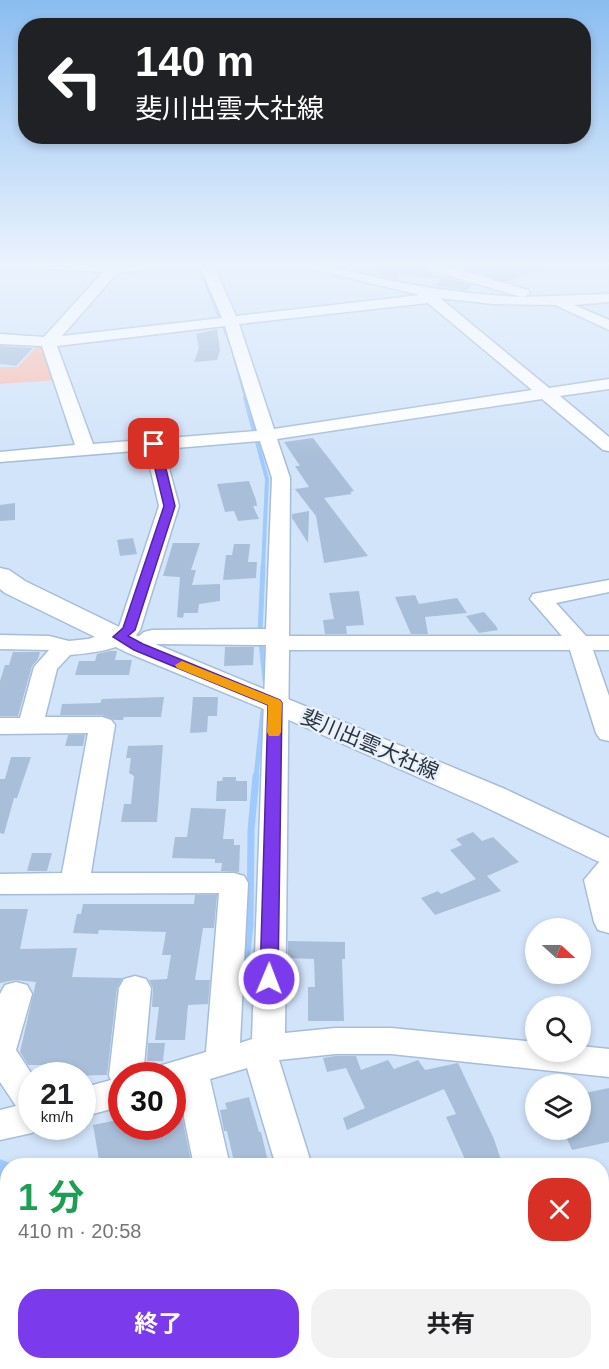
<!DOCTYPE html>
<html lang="ja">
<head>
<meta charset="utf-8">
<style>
  :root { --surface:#fff; --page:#f2f2f2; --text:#202124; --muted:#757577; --accent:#7c3aed }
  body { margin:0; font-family:Helvetica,"Noto Sans JP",sans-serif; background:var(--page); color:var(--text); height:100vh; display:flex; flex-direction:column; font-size:22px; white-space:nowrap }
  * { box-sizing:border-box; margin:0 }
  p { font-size:20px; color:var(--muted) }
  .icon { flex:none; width:33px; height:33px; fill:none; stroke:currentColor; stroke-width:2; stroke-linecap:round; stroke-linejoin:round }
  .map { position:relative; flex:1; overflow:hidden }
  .sheet { position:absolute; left:0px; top:1158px; width:609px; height:212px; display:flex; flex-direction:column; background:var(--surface); border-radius:24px 24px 0 0; box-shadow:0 3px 9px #0003 }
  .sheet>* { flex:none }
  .banner { position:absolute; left:18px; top:18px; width:573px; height:126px; border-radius:24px; box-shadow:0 3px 9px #0003; background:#202124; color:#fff; overflow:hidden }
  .needle { width:39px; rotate:111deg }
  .buttons { position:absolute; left:525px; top:918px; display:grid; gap:12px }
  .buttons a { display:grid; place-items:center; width:66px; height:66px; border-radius:50%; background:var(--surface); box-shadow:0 3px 9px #0003; font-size:30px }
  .speed { position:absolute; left:18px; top:1062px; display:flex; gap:12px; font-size:30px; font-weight:700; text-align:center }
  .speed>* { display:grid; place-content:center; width:78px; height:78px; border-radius:50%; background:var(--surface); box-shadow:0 3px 9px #0003; line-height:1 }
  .speed small { font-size:15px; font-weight:400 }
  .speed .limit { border:9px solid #d22; background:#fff; color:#111 }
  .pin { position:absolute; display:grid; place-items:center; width:51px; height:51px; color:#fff; margin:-26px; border-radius:12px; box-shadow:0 3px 9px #0006 }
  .me { position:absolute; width:66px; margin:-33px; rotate:1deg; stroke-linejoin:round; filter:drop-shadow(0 0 4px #0008) }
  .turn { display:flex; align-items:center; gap:21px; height:126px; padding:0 18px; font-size:27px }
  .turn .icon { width:78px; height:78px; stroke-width:2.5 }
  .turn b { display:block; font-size:42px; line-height:51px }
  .round { display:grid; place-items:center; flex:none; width:63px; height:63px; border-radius:24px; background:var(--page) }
  .overview { display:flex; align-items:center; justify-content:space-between; height:102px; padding:0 18px }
  h1 { font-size:36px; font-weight:700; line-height:45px; color:#1e9e55 }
  .primary-button { display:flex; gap:12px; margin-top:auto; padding:12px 18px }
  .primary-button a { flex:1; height:69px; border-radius:24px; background:var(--accent); color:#fff; font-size:24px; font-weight:700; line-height:69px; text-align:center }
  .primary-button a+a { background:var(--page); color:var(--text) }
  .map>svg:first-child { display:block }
</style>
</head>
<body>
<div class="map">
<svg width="609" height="1369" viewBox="0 0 609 1369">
  <rect width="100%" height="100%" fill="#d2e4fa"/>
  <polygon fill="#fbbeaf" points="47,345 58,380 0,384 0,367 18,367 36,347"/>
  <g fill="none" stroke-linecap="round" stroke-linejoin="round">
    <polyline stroke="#a0cafd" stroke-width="3" points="198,264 232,348 246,399"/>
    <polyline stroke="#a0cafd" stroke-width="4" points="245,398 267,479 263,567"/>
    <g stroke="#a0cafd" stroke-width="5">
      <polyline points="263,566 260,633 265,680"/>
      <polyline points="256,777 263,711"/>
    </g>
    <polyline stroke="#a0cafd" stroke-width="7" points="242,993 250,925 251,830 256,776"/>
    <polyline stroke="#a0cafd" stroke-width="8" points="333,1362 335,1369"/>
    <g fill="#a0cafd" fill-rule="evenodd">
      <polygon points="0,1159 17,1166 8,1166 8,1209 0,1207"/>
      <polygon points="114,1362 169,1362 172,1369 117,1369"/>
    </g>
  </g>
  <g fill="#a9bfd9">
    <polygon points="382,264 415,264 418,269 473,285 467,290 463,290 435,286 442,279 399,275 397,279 379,276"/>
    <polygon points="448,264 548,264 507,282"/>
    <polygon points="217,329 220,350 217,360 194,362 199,348 196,334"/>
    <polygon points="0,346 33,348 16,366 0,364"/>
    <polygon points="313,438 354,491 350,492 352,494 324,498 368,556 324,563 316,516 295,489 309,487 295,466 300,466 284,442"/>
    <polygon points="249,481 256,500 257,506 253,506 259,519 238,521 234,511 225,512 217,484"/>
    <polygon points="15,503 15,520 0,521 0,505"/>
    <polygon points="309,511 308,543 292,518 292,514"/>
    <polygon points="133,538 137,554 120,556 117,540"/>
    <polygon points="173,543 200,543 191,570 196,570 192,585 220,584 220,601 199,604 198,613 184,613 183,618 177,617 180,577 163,576"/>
    <polygon points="234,544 250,544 248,562 257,562 256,578 223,580 226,555 232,555"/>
    <polygon points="359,591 364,625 346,626 347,634 325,634 323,620 334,619 329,593"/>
    <polygon points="415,595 419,604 457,598 467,613 425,617 428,634 411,634 395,597"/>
    <polygon points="484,612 496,626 498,630 479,633 466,616"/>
    <polygon points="225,647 254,647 253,665 224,666"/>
    <polygon points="110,651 117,651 115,660 132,660 129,675 75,675 79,661 95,661 97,654"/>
    <polygon points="13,652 40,652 38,659 32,666 18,716 0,716 0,681 5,665 9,665"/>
    <polygon points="164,697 161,717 124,717 123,720 114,720 102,715 60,715 62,704 100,703 102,699"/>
    <polygon points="193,697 218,697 217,716 208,716 207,732 190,733"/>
    <polygon points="68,735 85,735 83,746 65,746"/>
    <polygon points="163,745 157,822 121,822 124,804 131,804 134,776 129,773 131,758 126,758 128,746"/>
    <polygon points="11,757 31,757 17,798 14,798 4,834 0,833 0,779 5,779"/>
    <polygon points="223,777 236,777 236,781 247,781 247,801 216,801 217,781 222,781"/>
    <polygon points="191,808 226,809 223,839 234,839 234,845 240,845 239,872 221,871 222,863 215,863 215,859 172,858 175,837 187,837"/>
    <polygon points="473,832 482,841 493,837 519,862 487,876 501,891 435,915 421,898 438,891 441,894 476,879 450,850 462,845 456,839"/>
    <polygon points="32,853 52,853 47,871 27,871"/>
    <polygon points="195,895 217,895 214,928 203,928 195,980 210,980 208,1004 188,1005 185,1040 155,1040 159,1007 152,1007 153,988 149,980 167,979 171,955 162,955 166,932 99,930 98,934 73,933 77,914 81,914 83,904 194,904"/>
    <polygon points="0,909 28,909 20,949 77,948 72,977 123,978 117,988 107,1075 67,1076 68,1065 28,1065 20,1052 36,982 15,980 0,983"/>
    <polygon points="288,941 345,942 345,959 342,959 344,1021 308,1021 308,987 315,987 314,959 288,958"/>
    <polygon points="148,1043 165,1043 163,1061 147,1061"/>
    <polygon points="335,1056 356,1056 361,1070 388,1060 394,1069 418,1060 425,1070 458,1063 494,1139 503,1166 468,1166 446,1117 456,1114 444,1089 347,1130 343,1118 365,1108 346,1068 327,1072 323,1058"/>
    <polygon points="609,1088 609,1142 572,1150 563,1130 580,1130 580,1094"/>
    <polygon points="249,1097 259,1132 261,1132 269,1166 235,1166 227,1131 224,1131 220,1110 227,1109 225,1103"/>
    <polygon points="181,1112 192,1166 105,1166 104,1159 99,1160 93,1125 122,1119 122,1126 172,1126 172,1114"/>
  </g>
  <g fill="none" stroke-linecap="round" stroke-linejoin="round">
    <g stroke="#a7bdd7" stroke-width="3">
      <g id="minor">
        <path d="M29 264H169L162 268 117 273 62 336 222 318 199 264H213L236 316 420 295 303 267 301 264C331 264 359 274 388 280 432 289 476 295 522 297L419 267 417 264H439L528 290 530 293 524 297 609 294V302L574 305 609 320V330L555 305 493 304 440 298 549 388 609 379V389L560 396 609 437V451L603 450 542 399 277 439 290 478 289 636H562L530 599 533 594 609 580V592L556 603 586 636H609V650H593L609 696V741L600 739 596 733 570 650H289L285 1033 335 1028H391L536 1042V1052H580V1046L609 1049V1077L391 1054H335L279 1060 312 1166H276L247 1068 210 1079 230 1166H194L178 1088 172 1090V1076H154L159 1066 206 1052 219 893 0 894V874L62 873 88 733 0 734V718H20L34 667 49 650 0 649V635L49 636 69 641 88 639 111 632 119 627 159 506 146 450 0 462V452L75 445 42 346 0 344V334L44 337 103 272 36 268ZM428 303 532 390 274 429 239 324ZM225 326 257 431 93 444 57 346ZM260 441 272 478 266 629 152 630 144 632 126 647 130 652C142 655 148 651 157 644L266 645 252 1039 240 1043 248 883 244 876 234 873H91L115 725 111 720 102 717H45L57 669 70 655C92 653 127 650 140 630L179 506 164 449Z"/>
        <polygon points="609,859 609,933 598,930 594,922 584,880 599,862"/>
        <polygon points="135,976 146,979 151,988 143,1076 122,1076 122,1106 82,1117 82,1088 111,1080 109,1076 119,988 124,979"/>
        <polygon points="16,982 27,985 32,994 16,1050 33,1076 32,1126 45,1126 32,1133 0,1140 0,1110 16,1106 0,1082 0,994 5,985"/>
        <polygon points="609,1189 609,1223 602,1225 602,1191"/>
      </g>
    </g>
    <g stroke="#a7bdd7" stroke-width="3">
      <polygon id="major" points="0,568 9,570 25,581 148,641 505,789 609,838 609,864 597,861 481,805 264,709 128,653 5,593 0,589"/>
    </g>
    <use href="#minor" fill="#fff" fill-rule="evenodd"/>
    <use href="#major" fill="#fff" fill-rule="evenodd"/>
  </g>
  <linearGradient id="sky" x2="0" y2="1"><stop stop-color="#8bbdf0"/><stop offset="0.58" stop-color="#ebf3fd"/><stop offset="1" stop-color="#ebf3fd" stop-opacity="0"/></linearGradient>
  <rect width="609" height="456" fill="url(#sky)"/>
  <polygon fill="#7c3aed" stroke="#51269a" stroke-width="1.5" points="154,441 160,444 175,506 135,630 128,636 143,644 280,700 282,703 278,979 275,984 269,986 263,984 260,979 268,705 134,650 113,637 123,628 164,506 149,444"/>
  <polygon fill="#f59e0b" points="182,661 280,700 282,703 281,732 279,736 269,736 267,732 268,705 177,668 175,665"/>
  <g text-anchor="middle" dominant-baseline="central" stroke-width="5" stroke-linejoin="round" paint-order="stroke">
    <g font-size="21" fill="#2a333d" stroke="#e7f0fb">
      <text transform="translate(370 744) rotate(23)">斐川出雲大社線</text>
    </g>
  </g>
</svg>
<div class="buttons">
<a><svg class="needle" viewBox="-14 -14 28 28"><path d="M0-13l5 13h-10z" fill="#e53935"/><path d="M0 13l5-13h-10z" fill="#757577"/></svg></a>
<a><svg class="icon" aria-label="search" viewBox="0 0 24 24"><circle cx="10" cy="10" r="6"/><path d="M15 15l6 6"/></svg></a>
<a><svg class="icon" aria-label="layers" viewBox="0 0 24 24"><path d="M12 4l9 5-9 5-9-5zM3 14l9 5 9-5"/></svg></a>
</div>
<div class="speed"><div>21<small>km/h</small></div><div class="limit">30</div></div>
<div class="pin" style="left:154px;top:444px;background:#d93025"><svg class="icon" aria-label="arrive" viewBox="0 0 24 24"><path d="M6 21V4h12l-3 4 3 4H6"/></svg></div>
<svg class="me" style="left:269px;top:979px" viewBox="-20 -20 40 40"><circle r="17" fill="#7c3aed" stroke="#fff" stroke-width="3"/><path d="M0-11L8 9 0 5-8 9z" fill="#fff"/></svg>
<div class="banner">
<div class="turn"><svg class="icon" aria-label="left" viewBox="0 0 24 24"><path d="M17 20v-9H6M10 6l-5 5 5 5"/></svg><div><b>140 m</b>斐川出雲大社線</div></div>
</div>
<section class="sheet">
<div class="overview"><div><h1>1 分</h1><p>410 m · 20:58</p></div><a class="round" style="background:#d93025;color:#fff"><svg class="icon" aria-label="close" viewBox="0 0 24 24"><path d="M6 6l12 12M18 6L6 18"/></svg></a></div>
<div class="primary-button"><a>終了</a><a>共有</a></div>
</section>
</div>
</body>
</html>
